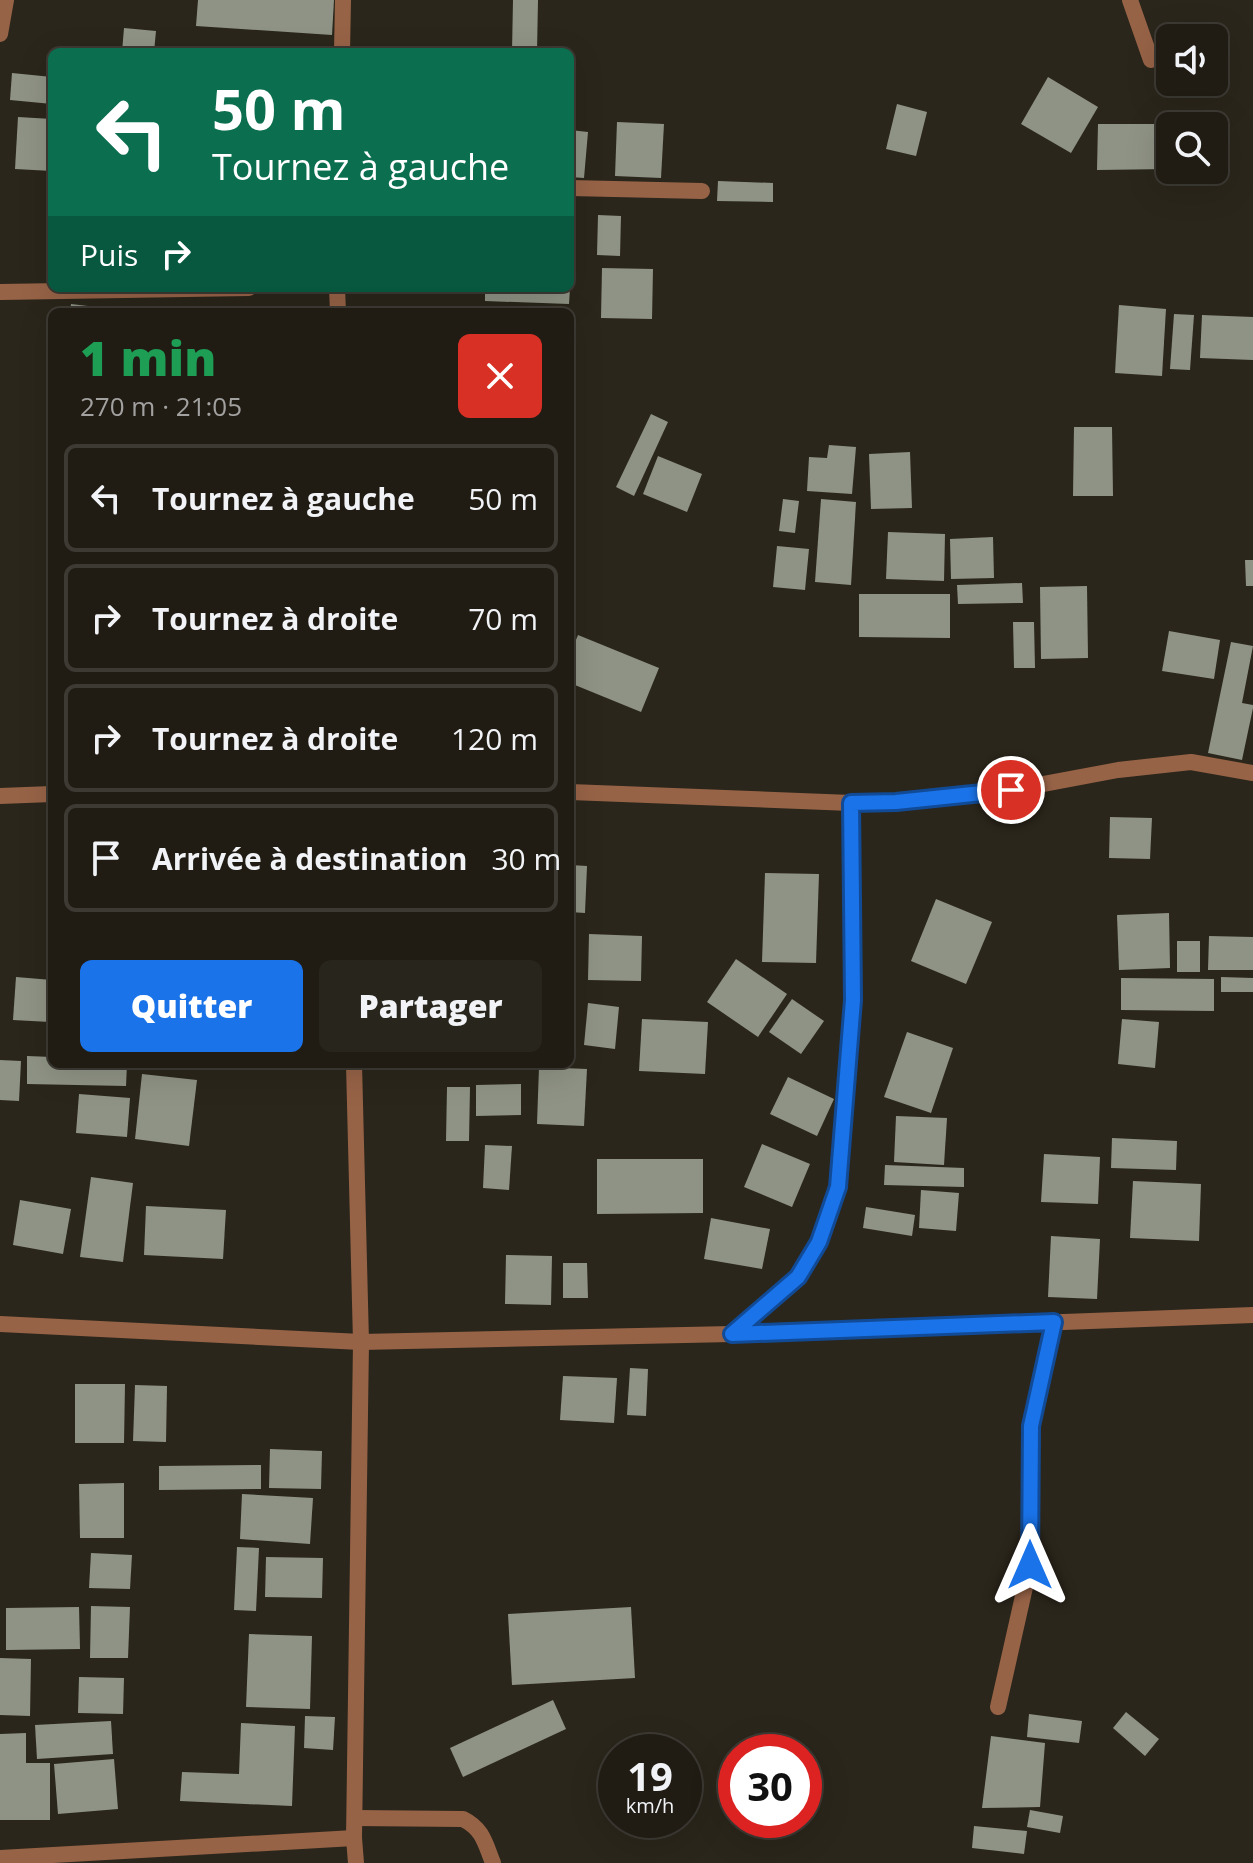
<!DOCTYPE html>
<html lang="fr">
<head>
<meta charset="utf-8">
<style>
  :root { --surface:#201c14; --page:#28251d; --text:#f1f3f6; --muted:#a2a1a0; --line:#3d3a34; --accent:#1a73e8 }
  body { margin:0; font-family:"Open Sans",sans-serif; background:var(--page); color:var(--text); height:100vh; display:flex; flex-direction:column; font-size:30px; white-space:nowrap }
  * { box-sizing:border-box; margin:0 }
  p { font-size:26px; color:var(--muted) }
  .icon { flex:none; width:44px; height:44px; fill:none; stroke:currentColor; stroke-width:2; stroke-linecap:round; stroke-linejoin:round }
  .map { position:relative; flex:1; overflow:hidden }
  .drawer { position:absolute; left:48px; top:308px; width:526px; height:760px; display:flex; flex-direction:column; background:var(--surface); border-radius:12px; box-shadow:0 8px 32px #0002,0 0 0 2px var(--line) }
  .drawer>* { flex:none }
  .top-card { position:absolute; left:48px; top:48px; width:526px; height:244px; border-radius:12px; box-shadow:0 8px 32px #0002,0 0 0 2px var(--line); background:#0b6e4f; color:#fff; overflow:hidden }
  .tools { position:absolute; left:1156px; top:24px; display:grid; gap:16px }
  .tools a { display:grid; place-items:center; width:72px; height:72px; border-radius:12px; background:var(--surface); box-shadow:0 8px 32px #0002,0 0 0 2px var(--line); font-size:40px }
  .speed { position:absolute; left:598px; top:1734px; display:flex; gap:16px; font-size:40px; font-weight:700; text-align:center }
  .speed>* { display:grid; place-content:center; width:104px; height:104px; border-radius:50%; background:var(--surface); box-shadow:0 8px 32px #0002,0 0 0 2px var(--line); line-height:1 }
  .speed small { font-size:20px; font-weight:400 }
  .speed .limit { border:12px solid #d22; background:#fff; color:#111 }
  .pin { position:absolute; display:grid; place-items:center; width:68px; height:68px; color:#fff; margin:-34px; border:4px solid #fff; border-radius:50%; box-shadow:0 2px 8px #0007 }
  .me { position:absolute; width:88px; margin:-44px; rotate:0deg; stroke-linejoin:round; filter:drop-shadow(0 0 6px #0008) }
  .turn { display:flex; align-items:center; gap:28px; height:168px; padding:0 32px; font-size:36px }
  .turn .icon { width:104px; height:104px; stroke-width:2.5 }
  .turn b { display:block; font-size:56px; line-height:68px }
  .then { display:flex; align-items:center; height:76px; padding:0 32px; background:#0003; gap:16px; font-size:30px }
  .round { display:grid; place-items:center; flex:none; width:84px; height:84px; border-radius:12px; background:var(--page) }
  .overview { display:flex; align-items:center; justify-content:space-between; height:136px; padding:0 32px }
  h1 { font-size:48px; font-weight:800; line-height:60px; color:#1e9e55 }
  .primary-button { display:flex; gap:16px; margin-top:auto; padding:16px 32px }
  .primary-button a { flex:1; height:92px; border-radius:12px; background:var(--accent); color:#fff; font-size:32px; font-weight:800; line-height:92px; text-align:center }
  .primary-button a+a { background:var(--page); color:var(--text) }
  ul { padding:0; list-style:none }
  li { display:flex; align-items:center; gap:24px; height:108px; margin:0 16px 12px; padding:0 16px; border:4px solid var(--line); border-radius:12px }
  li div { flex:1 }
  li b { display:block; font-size:30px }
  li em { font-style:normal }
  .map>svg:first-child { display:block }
</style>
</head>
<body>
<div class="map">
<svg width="1253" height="1863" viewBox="0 0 1253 1863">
  <rect width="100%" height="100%" fill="#2b261b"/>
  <g fill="#8f9385">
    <polygon points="198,0 334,0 332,35 196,26"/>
    <polygon points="513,0 538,0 537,52 512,52"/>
    <polygon points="124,28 156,31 154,52 122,52"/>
    <polygon points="12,73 52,77 52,104 10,100"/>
    <polygon points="1048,77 1098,107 1071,153 1021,124"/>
    <polygon points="897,104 927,112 916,156 886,149"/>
    <polygon points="18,117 52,119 52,171 15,169"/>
    <polygon points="617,122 664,124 661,178 615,176"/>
    <polygon points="1098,124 1170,124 1170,169 1097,170"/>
    <polygon points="570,130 588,132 584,178 570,177"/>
    <polygon points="718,181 773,183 773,202 717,201"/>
    <polygon points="598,215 621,216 620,256 597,255"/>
    <polygon points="602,268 653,269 652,319 601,318"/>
    <polygon points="485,288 570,288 569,304 485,301"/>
    <polygon points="71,304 121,310 121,312 70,312"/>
    <polygon points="1119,305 1166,309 1162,376 1115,373"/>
    <polygon points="1174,314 1194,315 1190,370 1170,369"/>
    <polygon points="1202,315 1253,317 1253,360 1200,358"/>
    <polygon points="651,414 668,422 634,496 616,487"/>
    <polygon points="1074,427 1112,427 1113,496 1073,496"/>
    <polygon points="829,445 856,447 852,494 807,491 809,457 827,458"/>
    <polygon points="910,452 912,508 871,509 869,454"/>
    <polygon points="658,456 702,474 687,512 643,494"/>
    <polygon points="783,499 799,501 795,533 779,531"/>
    <polygon points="821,499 856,502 851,585 815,582"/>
    <polygon points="888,532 945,534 944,581 886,579"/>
    <polygon points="993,537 994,578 951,579 950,539"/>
    <polygon points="777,546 809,549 805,590 773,587"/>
    <polygon points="1245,560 1253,560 1253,586 1246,586"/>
    <polygon points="1022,583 1023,603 958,604 957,585"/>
    <polygon points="1087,586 1088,658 1041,659 1040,587"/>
    <polygon points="859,594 950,594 950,638 859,637"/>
    <polygon points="1013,622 1034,622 1035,668 1014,668"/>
    <polygon points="1169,631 1220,640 1214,679 1162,671"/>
    <polygon points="578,635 659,668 641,712 570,683 570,654"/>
    <polygon points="1231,642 1253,646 1242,703 1253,705 1253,708 1242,760 1208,753"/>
    <polygon points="1110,817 1152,818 1150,859 1109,858"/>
    <polygon points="570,865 587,866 585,913 570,912"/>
    <polygon points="765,873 819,874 816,963 762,962"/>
    <polygon points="936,899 992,922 966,984 911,961"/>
    <polygon points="1169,913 1170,968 1119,970 1117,915"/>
    <polygon points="589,934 642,936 641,981 588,980"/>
    <polygon points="1209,936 1253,937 1253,970 1208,970"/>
    <rect x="1177" y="941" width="23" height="31"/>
    <polygon points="736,959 787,994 758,1037 707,1002"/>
    <polygon points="16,977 52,980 50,1022 13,1020"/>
    <polygon points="1221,977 1253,978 1253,992 1221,992"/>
    <polygon points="1121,978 1214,979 1214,1011 1121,1010"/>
    <polygon points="792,999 824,1021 801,1054 769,1032"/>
    <polygon points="588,1003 619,1007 615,1049 584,1045"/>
    <polygon points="642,1019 708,1022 705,1074 639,1071"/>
    <polygon points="1122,1019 1159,1022 1155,1068 1118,1064"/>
    <polygon points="907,1032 953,1048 931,1113 884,1097"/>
    <polygon points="27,1056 52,1057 52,1064 127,1064 126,1086 27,1084"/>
    <polygon points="0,1060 21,1061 19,1101 0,1100"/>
    <polygon points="539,1067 587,1069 584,1126 537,1124"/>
    <polygon points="142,1074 197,1080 189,1146 135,1139"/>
    <polygon points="788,1077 834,1099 817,1136 770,1114"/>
    <polygon points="521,1084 521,1115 476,1116 476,1085"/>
    <polygon points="447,1087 470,1087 469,1141 446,1141"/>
    <polygon points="79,1094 130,1098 127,1137 76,1133"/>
    <polygon points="896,1116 947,1118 944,1165 894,1162"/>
    <polygon points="1112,1138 1177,1141 1176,1170 1111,1168"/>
    <polygon points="762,1144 810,1164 792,1207 744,1187"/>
    <polygon points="485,1145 512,1146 509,1190 483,1188"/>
    <polygon points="1044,1154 1100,1157 1098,1204 1041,1202"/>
    <polygon points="597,1159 703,1159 703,1213 597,1214"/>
    <polygon points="885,1165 964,1168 964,1187 884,1185"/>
    <polygon points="91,1177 133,1183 123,1262 80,1257"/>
    <polygon points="1133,1181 1201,1184 1199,1241 1130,1238"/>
    <polygon points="921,1190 959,1193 956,1231 919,1228"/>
    <polygon points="20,1200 71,1209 63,1254 13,1245"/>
    <polygon points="146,1206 226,1210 223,1259 144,1255"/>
    <polygon points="866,1207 915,1215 912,1236 863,1228"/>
    <polygon points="711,1218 770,1229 762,1269 704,1259"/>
    <polygon points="1051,1236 1100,1239 1097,1299 1048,1297"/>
    <polygon points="506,1255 552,1256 551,1305 505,1304"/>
    <polygon points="563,1263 587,1263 588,1298 563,1298"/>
    <polygon points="630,1368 648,1369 646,1416 627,1415"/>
    <polygon points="563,1376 617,1378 614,1423 560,1420"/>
    <polygon points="75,1384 125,1384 124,1443 75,1443"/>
    <polygon points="135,1385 167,1386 166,1442 133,1441"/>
    <polygon points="270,1449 322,1451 321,1489 269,1488"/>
    <polygon points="261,1465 261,1489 159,1490 159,1466"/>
    <polygon points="124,1483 124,1538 80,1538 79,1484"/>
    <polygon points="242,1494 313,1498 310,1544 240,1539"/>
    <polygon points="237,1547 259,1548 256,1611 234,1610"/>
    <polygon points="91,1553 132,1555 130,1589 89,1588"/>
    <polygon points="266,1557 323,1558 322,1598 265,1597"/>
    <polygon points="91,1606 130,1607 128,1658 90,1658"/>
    <polygon points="79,1607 80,1649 6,1650 6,1608"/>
    <polygon points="631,1607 635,1678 512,1685 508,1614"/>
    <polygon points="249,1634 312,1636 310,1709 246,1707"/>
    <polygon points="0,1658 31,1659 30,1716 0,1715"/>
    <polygon points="79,1677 124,1678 123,1714 78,1713"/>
    <polygon points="553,1700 566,1729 463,1777 450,1748"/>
    <polygon points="1126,1712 1159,1739 1145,1756 1113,1728"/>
    <polygon points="1029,1714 1082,1721 1079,1743 1027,1737"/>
    <polygon points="305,1716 335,1717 333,1750 304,1748"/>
    <polygon points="111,1721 113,1754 37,1759 35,1725"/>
    <polygon points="241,1723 295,1726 292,1806 180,1801 182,1772 239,1774"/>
    <polygon points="26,1733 26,1763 50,1763 50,1820 0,1820 0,1734"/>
    <polygon points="991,1736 1045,1743 1040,1807 982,1808"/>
    <polygon points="114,1759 118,1809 58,1814 54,1764"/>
    <polygon points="1030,1810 1063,1816 1060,1833 1027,1827"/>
    <polygon points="974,1826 1027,1831 1024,1854 972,1848"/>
  </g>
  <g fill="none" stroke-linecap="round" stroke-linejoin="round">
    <g stroke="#976347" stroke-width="16">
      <polyline points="1130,0 1151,60"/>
      <polyline points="0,34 6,0"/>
      <polyline points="342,52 343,0"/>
      <polyline points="570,188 702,191"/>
      <polyline points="337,288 338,312"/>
      <polyline points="0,292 249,288"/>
      <polyline points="570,792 851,803 896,802 1011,790 1118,770 1191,762 1253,773"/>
      <polyline points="0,796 52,794"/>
      <polyline points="0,1324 361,1342 732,1334 1253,1315"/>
      <polyline points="732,1334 798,1277 819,1242 838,1187 853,1000 851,803"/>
      <polyline points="998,1707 1030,1565 1031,1426 1054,1322"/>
      <path d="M355 1818 463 1819C483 1829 485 1843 493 1863"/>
      <polyline points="354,1838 361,1342 354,1064"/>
      <polyline points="0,1858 354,1838 356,1863"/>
    </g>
  </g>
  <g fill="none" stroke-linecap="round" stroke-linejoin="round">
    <g stroke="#114b97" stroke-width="20">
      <polyline id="route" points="1011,790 896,802 851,803 853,1000 838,1187 819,1242 798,1277 732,1334 1054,1322 1031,1426 1030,1565"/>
    </g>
    <use href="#route" stroke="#1a73e8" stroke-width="14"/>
  </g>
</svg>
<div class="tools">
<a><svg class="icon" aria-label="sound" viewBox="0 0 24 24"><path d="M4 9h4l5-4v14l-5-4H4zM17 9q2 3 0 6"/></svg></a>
<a><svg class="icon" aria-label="search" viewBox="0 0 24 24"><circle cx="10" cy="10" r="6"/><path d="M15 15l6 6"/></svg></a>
</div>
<div class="speed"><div>19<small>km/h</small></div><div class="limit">30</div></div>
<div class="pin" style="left:1011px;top:790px;background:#d93025"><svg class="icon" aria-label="arrive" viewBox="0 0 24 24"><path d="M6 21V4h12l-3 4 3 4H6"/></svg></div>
<svg class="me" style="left:1030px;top:1565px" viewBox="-20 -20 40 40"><path d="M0-17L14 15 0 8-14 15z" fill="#1a73e8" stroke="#fff" stroke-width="4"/></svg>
<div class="top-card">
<div class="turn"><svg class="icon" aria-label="left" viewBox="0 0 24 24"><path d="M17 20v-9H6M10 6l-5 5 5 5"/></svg><div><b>50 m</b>Tournez à gauche</div></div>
<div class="then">Puis<svg class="icon" aria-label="right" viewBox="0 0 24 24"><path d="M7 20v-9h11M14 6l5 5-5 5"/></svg></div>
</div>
<section class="drawer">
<div class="overview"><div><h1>1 min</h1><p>270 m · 21:05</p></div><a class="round" style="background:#d93025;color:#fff"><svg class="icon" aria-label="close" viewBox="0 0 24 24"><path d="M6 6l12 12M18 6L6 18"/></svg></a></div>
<ul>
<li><svg class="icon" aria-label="left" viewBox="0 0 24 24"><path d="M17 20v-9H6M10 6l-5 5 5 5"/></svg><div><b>Tournez à gauche</b></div><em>50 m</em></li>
<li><svg class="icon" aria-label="right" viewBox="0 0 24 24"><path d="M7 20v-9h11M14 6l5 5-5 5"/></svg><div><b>Tournez à droite</b></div><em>70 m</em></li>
<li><svg class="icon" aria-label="right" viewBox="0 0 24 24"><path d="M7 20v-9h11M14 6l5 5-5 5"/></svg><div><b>Tournez à droite</b></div><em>120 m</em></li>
<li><svg class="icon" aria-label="arrive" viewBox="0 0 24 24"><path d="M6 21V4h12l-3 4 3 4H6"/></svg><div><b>Arrivée à destination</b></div><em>30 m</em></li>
</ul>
<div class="primary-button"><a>Quitter</a><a>Partager</a></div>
</section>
</div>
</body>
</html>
